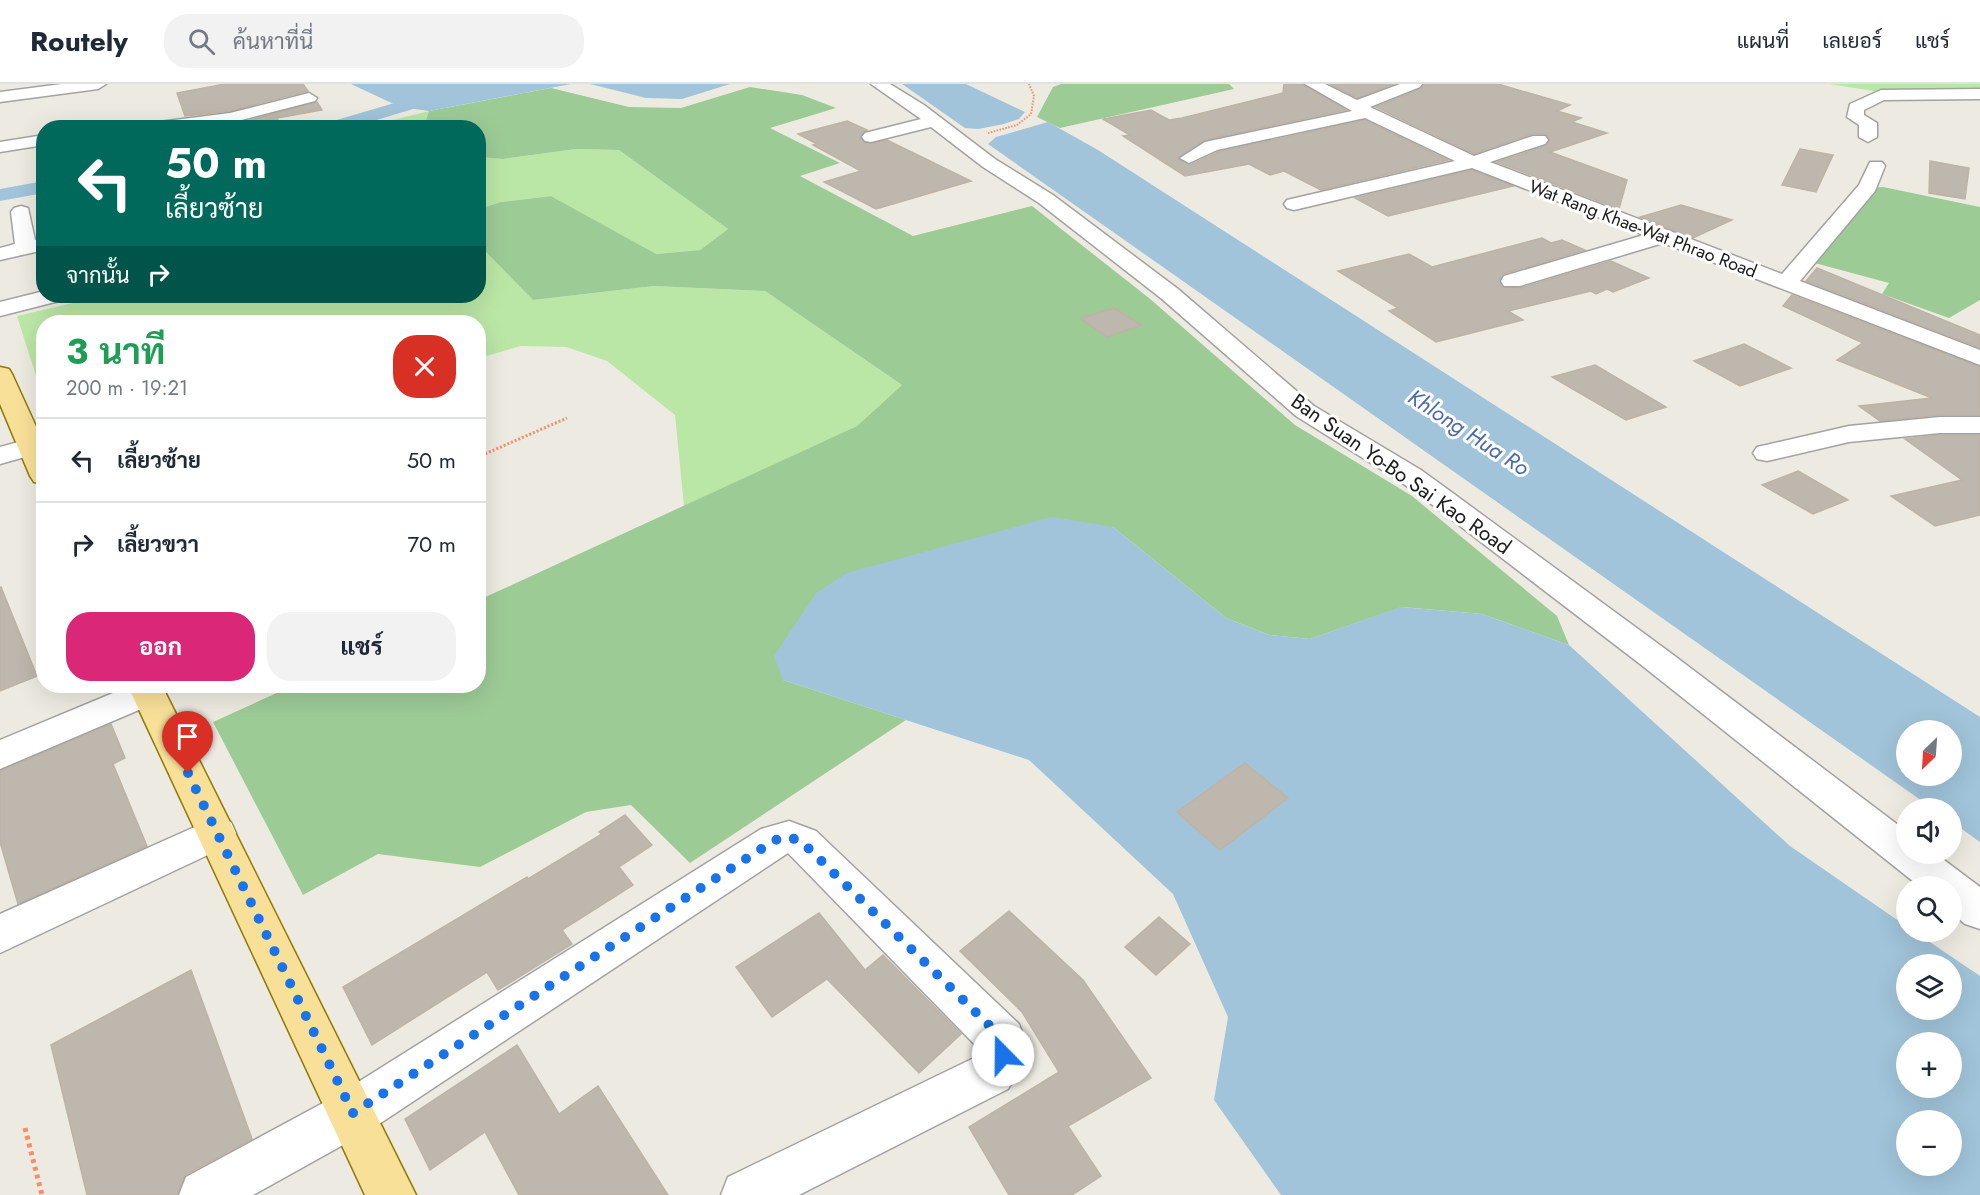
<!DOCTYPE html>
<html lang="th">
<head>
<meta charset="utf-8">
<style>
  :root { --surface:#fff; --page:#f2f2f3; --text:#1f2937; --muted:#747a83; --line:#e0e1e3; --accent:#db2777 }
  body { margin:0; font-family:Jost,Sarabun,sans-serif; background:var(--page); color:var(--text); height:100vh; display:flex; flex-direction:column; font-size:22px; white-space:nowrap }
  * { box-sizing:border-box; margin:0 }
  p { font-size:20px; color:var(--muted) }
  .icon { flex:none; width:33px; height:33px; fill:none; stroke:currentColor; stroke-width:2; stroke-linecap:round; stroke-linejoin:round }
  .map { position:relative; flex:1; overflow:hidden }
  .panel { position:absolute; left:36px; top:231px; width:450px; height:378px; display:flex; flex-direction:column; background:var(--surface); border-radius:24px; box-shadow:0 6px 24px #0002 }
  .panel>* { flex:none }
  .guide { position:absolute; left:36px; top:36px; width:450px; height:183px; border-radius:24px; box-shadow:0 6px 24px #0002; background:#00695c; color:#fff; overflow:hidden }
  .needle { width:39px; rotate:205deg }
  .fabs { position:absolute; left:1896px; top:636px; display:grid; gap:12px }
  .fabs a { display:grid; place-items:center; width:66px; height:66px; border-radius:50%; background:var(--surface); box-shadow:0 6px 24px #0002; font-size:30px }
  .pin { position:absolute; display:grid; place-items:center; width:51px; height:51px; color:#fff; margin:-62px -26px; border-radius:50% 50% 50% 0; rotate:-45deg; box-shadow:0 0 6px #0007 }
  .pin .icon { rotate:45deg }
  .me { position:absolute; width:66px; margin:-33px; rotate:338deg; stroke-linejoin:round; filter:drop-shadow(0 0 4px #0008) }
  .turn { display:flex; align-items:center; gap:21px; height:126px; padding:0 30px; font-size:27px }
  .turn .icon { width:78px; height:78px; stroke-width:2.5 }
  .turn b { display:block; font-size:42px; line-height:51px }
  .then { display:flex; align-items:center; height:57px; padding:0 30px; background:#0003; gap:12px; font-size:22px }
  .round { display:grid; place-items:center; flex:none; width:63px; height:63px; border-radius:24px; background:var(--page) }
  .summary { display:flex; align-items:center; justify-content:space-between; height:102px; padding:0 30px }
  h1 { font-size:36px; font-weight:700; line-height:45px; color:#1e9e55 }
  .primary-button { display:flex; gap:12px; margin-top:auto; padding:12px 30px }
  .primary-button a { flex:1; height:69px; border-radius:24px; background:var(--accent); color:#fff; font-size:24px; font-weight:700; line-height:69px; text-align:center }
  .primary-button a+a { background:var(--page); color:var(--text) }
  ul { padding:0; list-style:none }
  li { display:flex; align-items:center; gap:18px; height:84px; padding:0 30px; border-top:2px solid var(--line) }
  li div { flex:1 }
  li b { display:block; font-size:22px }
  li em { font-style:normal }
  header { display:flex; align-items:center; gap:36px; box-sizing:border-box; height:84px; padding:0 30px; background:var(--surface); border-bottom:2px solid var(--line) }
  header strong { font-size:28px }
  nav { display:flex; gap:33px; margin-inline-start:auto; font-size:21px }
  .search { width:420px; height:54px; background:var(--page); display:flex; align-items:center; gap:15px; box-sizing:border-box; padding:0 21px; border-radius:24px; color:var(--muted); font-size:22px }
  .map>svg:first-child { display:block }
</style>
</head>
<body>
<header>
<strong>Routely</strong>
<div class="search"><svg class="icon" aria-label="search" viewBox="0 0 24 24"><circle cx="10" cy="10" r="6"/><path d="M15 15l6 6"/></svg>ค้นหาที่นี่</div>
<nav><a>แผนที่</a><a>เลเยอร์</a><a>แชร์</a></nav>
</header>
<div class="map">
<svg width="1980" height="1111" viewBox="0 0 1980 1111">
  <rect width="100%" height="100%" fill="#edebe1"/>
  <g fill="#bbe7a6">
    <polygon points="1829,0 1980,0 1980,7 1886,9"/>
    <polygon points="429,27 424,43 365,43"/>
    <polygon points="576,65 619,66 728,145 700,166 655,170 551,112 501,118 479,125 478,73 503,75"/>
    <polygon points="479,161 533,216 654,202 765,207 902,301 857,342 684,422 675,331 607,277 566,263 521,262 479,274 478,238 44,238 43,314 17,232 103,212 478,212"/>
  </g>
  <g fill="#9dcb96">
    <polygon points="1061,0 1229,0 1234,5 1060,44 1037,33 1053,3"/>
    <polygon points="750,3 802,11 836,24 770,44 840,79 800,92 913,152 1032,122 1149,214 1295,341 1412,412 1557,532 1569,561 1482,530 1402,523 1310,555 1269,551 1226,534 1113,443 783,596 906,636 690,779 631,721 586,728 480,783 378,770 303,811 213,638 292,602 478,602 479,516 857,342 902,301 765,207 654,202 533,216 479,161 479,125 501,118 551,112 656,170 700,166 728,145 619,66 576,65 503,75 479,73 478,44 424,43 429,27 551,4 629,23 681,24"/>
    <polygon points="1883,103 1980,123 1980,216 1949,234 1882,210 1889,199 1811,178 1869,104"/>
  </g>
  <g fill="#a1c4da" fill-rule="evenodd">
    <polygon points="351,0 571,0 429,27 400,23"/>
    <polygon points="590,0 730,0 682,15 646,14"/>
    <polygon points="902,0 966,0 1025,28 1019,35 1004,40 978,45 965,44"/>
    <path d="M1048 38 1098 66 1980 633V758L1952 738V724H1932L988 60 996 53ZM1952 646V692H1906V646Z"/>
    <path d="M1052 433 1113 443 1226 534 1269 551 1310 555 1401 523 1482 530 1569 561 1790 762 1906 842V848H1915L1980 892V1111H1281L1214 1016 1228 933 1173 810 1029 676 783 596 774 572 816 509 847 489ZM1906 880H1952V926H1906ZM1906 958H1952V1004H1906ZM1906 1036H1952V1082H1906Z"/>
  </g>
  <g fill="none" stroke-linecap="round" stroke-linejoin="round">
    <g fill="#a1c4da" fill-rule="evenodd">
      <polygon points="459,0 485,0 483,4 350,44 320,44 323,40"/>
      <polygon points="44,97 44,109 0,117 0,105"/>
    </g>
  </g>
  <g fill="#bdb7ad" stroke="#beb3a4" stroke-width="1.5">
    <polygon points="225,0 303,0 308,7 230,27 185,32 177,9"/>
    <polygon points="1284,0 1303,0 1346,26 1205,56 1178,75 1190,81 1218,68 1365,36 1448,76 1321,106 1284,87 1270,91 1249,80 1185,92 1123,52 1130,51 1103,35 1151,26 1169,36 1182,34 1283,9"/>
    <polygon points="1330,0 1394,0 1357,14"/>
    <polygon points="1424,0 1498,0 1570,21 1557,27 1581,34 1572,38 1607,49 1550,68 1627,96 1619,125 1497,78 1546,62 1550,56 1545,50 1532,50 1474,70 1376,23 1421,5"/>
    <polygon points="317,18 322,26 277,34 280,40 250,44 247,37"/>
    <polygon points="847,37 867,46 860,53 865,59 887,56 971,97 876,125 824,98 861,87 813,61 817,60 798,50"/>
    <polygon points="1800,65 1833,71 1816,108 1782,101"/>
    <polygon points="1930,77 1969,84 1965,115 1929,109"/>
    <polygon points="1472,86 1513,102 1388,132 1355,114"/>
    <polygon points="1681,121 1732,136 1693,154 1640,133"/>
    <polygon points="1542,154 1551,159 1562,156 1585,166 1503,190 1499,196 1502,203 1521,204 1611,177 1649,194 1613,208 1607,205 1596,210 1591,207 1508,227 1523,236 1436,258 1389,227 1398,224 1338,187 1409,170 1432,183"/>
    <polygon points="1817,184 1980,251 1980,264 1806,197"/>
    <polygon points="1792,211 1980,283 1980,331 1940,331 1880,337 1859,322 1932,314 1837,276 1863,259 1783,222"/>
    <polygon points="1114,224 1141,241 1107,253 1080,234"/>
    <polygon points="1744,260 1791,284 1740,302 1694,277"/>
    <polygon points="1595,281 1666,323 1626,336 1552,293"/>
    <polygon points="1940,351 1980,351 1980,431 1935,442 1891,412 1962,396 1905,355"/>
    <polygon points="1798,387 1848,416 1813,430 1762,401"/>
    <polygon points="1,503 37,592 0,607 0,504"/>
    <polygon points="111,640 125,674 113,680 147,762 18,820 0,758 0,687"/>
    <polygon points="1245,679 1288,714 1220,766 1177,728"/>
    <polygon points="625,731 652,761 619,783 633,801 562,846 572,860 498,906 487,888 372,961 343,903 527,793 528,795 602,750 599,748"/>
    <polygon points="1009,827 1083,896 1151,994 1068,1042 1101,1092 1072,1111 1009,1111 969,1043 1059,988 1022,928 960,867"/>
    <polygon points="819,829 865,886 883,871 961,950 919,989 827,895 772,933 736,883"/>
    <polygon points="1159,833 1190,860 1156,891 1125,863"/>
    <polygon points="191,886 252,1055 185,1091 177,1111 87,1111 51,961"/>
    <polygon points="517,961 559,1030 598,1002 668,1111 519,1111 485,1048 430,1086 405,1035"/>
  </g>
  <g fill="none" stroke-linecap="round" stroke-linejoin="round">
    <g stroke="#a2a2a2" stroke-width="3">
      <g id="minor">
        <polygon points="62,0 106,0 98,5 0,18 0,8"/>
        <polygon points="871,0 890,0 924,21 995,75 1053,111 1178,205 1314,322 1421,386 1454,410 1668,567 1906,747 1906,770 1936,770 1980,803 1980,845 1965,840 1952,829 1952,802 1919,802 1644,583 1434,422 1401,398 1296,332 1162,215 1039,119 983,83 931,43 871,58 865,57 862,53 865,49 921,35"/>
        <polygon points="1305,0 1325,0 1357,16 1400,0 1422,0 1420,3 1370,23 1474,72 1533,52 1545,52 1548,56 1545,60 1490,78 1782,190 1859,101 1870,78 1882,78 1885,82 1875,107 1800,197 1980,266 1980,281 1663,159 1520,202 1504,202 1501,197 1504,192 1644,151 1472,84 1294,126 1287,124 1284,120 1287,116 1455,77 1365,34 1217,66 1189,79 1180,74 1205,58 1352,27"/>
        <polygon points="1980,5 1980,15 1884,16 1864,26 1864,31 1877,39 1877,53 1868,58 1859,53 1859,41 1847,33 1850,20 1881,6"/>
        <polygon points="309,9 317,14 315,17 230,39 195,44 143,44 151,39 230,29"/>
        <polygon points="44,51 44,61 0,68 0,58"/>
        <polygon points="21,122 28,124 35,156 44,154 44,166 0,176 0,164 15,160 11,128 14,124"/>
        <polygon points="44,207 44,212 62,212 59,217 0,232 0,218"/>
        <polygon points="1940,333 1980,333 1980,349 1940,349 1849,358 1767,377 1757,375 1753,369 1757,363 1849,342"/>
        <polygon points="29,355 39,357 43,363 39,369 0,380 0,363"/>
        <polygon points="130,602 162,602 165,608 160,617 0,685 0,656"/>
        <polygon points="217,733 231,738 236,749 231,760 0,869 0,830"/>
        <path d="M789 737 816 747 1019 940C1030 966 1022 981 1008 1005L799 1111H721L728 1093 976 973 980 966 788 769 370 1046 253 1111H179L186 1093 336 1012 761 745Z"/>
      </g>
    </g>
    <g stroke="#8f7803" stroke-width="3">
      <g id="major">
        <polygon points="0,283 9,285 12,290 44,360 44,400 34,398 30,392 0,320"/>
        <polygon points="128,602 162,602 416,1111 365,1111"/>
      </g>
    </g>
    <polyline stroke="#f68e68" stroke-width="2" stroke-dasharray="1.5 1.5" stroke-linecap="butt" points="988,49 1017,41 1031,30 1034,12 1029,0"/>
    <polyline stroke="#f68e68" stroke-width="3" stroke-dasharray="2 2" stroke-linecap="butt" points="478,373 567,334"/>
    <polyline stroke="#f68e68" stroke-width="5" stroke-dasharray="4 4" stroke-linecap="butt" points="25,1044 42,1111"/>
    <use href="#minor" fill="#fff" fill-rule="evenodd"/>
    <use href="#major" fill="#f9e099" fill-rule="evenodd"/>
  </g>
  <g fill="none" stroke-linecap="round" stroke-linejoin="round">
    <polyline stroke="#1a73e8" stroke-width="10" stroke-dasharray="0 18" points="188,689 353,1029 775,756 789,753 802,758 1003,955 1003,971"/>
  </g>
  <g text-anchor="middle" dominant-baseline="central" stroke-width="6" stroke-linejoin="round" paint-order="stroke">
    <g font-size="18" fill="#1b1b1b" stroke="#fff">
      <text transform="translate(1643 145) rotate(21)">Wat Rang Khae-Wat Phrao Road</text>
    </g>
    <g font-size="21" fill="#1b1b1b" stroke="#fff">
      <text transform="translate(1401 390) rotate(35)">Ban Suan Yo-Bo Sai Kao Road</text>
    </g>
    <g font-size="22" font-style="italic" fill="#4b6aa8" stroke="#fff">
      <text transform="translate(1469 348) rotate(33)">Khlong Hua Ro</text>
    </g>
  </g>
</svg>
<div class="fabs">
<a><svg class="needle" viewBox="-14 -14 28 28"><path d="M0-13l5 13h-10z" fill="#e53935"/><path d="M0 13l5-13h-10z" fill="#747a83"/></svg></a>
<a><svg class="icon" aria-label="sound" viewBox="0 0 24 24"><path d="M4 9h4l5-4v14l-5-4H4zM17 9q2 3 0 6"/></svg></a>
<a><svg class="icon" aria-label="search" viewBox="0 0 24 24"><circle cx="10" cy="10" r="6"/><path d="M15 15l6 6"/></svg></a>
<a><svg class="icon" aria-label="layers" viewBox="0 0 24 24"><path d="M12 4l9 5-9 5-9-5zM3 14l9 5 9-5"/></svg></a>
<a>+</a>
<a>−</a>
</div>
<div class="pin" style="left:188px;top:689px;background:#d93025"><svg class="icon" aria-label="arrive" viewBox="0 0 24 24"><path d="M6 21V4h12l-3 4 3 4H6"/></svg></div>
<svg class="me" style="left:1003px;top:971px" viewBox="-20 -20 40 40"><circle r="19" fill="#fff"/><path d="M0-13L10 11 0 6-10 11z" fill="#1a73e8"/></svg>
<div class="guide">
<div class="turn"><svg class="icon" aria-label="left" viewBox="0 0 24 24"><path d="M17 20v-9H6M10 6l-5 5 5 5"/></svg><div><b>50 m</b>เลี้ยวซ้าย</div></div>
<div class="then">จากนั้น<svg class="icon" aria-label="right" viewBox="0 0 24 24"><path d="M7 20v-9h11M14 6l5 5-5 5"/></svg></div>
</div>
<section class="panel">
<div class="summary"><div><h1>3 นาที</h1><p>200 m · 19:21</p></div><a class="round" style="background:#d93025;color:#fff"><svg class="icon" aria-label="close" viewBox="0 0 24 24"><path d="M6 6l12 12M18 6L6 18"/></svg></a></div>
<ul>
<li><svg class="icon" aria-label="left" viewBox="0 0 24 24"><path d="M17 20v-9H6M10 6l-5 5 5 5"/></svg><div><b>เลี้ยวซ้าย</b></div><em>50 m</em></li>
<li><svg class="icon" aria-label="right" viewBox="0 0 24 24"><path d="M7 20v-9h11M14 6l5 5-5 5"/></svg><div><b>เลี้ยวขวา</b></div><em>70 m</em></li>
</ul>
<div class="primary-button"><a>ออก</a><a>แชร์</a></div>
</section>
</div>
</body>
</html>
